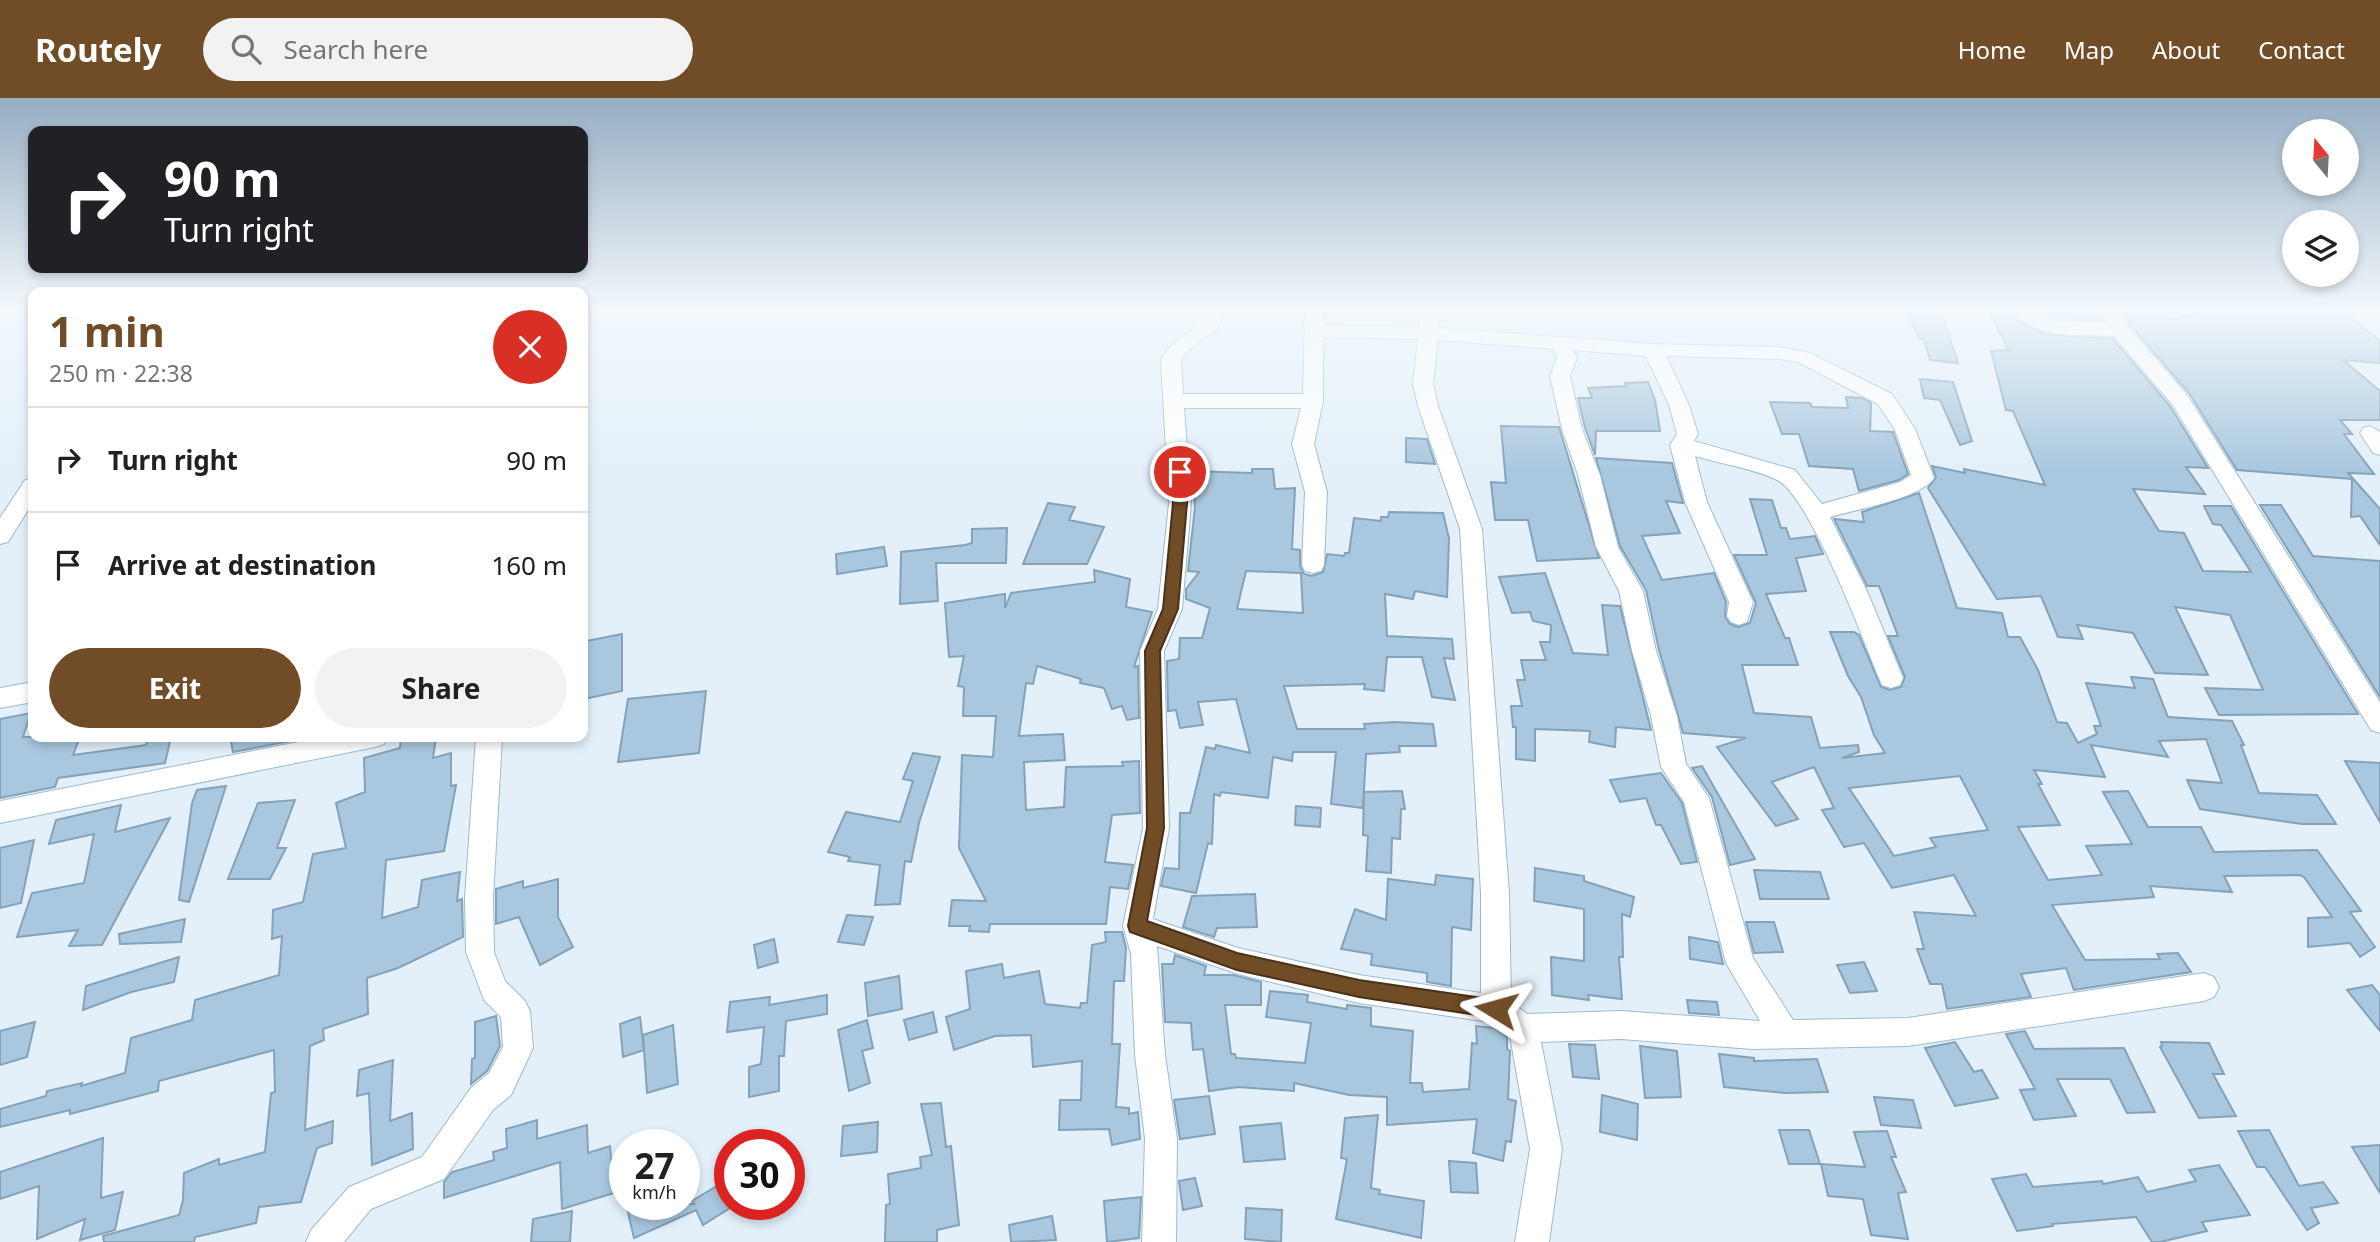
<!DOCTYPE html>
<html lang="en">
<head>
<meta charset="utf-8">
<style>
  :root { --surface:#fff; --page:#f2f2f2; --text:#202124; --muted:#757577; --line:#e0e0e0; --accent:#704d26 }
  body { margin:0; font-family:"Noto Sans",sans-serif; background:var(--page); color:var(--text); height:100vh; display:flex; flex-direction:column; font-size:26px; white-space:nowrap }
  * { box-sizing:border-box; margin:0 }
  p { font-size:23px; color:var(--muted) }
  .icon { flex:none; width:38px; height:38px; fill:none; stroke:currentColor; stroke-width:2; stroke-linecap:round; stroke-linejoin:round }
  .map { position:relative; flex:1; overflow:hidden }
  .panel { position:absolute; left:28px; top:189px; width:560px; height:455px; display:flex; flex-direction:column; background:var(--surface); border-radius:14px; box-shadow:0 4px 10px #0003 }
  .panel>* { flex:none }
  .banner { position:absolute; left:28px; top:28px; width:560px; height:147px; border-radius:14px; box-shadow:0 4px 10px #0003; background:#202124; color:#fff; overflow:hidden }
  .needle { width:46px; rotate:342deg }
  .buttons { position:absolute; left:2282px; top:21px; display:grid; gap:14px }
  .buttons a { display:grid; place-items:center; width:77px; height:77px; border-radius:50%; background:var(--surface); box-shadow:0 4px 10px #0003; font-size:35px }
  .speed { position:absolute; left:609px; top:1031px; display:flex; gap:14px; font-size:35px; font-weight:700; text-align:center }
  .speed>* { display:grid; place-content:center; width:91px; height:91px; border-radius:50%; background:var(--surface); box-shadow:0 4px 10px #0003; line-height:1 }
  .speed small { font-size:18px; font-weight:400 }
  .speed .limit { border:10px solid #d22; background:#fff; color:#111 }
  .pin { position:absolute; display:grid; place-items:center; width:60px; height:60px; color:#fff; margin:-30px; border:4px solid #fff; border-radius:50%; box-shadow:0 2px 7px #0007 }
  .me { position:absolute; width:77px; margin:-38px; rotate:278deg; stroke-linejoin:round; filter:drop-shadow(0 0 5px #0008) }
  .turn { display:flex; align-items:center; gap:24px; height:147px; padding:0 21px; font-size:32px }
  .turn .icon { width:91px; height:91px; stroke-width:2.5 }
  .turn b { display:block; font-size:49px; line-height:60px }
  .round { display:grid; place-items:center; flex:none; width:74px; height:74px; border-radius:37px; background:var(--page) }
  .summary { display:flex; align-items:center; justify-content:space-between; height:119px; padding:0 21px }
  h1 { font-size:42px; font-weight:700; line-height:52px; color:var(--accent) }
  .action { display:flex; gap:14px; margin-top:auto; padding:14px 21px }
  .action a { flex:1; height:80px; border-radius:42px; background:var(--accent); color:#fff; font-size:28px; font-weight:700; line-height:80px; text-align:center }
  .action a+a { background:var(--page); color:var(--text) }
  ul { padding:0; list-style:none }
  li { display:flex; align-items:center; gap:21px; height:105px; padding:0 21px; border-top:2px solid var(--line) }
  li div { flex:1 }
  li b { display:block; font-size:26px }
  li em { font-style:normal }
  header { display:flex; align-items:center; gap:42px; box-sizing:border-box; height:98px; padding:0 35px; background:var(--accent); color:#fff }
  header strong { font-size:33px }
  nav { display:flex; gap:38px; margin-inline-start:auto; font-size:24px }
  .search { width:490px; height:63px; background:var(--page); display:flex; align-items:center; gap:18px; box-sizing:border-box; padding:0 24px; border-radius:38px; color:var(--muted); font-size:26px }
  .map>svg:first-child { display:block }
</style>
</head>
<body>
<header>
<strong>Routely</strong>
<div class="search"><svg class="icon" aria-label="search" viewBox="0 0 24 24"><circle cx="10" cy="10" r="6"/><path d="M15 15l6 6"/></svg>Search here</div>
<nav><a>Home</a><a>Map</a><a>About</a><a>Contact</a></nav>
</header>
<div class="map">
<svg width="2380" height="1144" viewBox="0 0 2380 1144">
  <rect width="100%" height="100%" fill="#e3f0f9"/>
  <g fill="#a9c8df" stroke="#84a2b8" stroke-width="2" fill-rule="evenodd">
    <polygon points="1907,212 1940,212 1958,265 1930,262 1924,241 1920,241"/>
    <polygon points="1988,212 2010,212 2020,224 2045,236 2113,241 2170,308 2208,370 2186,369 2205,396 2133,391 2159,433 2184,435 2203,473 2251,474 2221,427 2213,426 2204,408 2231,408 2358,616 2219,617 2205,590 2263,592 2230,517 2175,509 2208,577 2155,575 2133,535 2077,527 2083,541 2058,539 2041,498 1997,501 1928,390 1936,379 1932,368 1965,375 1964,371 2045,387 2013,313 2006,312 1991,253 2009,252"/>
    <polygon points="2037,212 2064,212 2067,216 2099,215 2103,222 2049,219"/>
    <polygon points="2215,212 2342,212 2380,243 2380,265 2343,262 2380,293 2380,322 2340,322 2352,336 2344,336 2374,376 2348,375 2380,411 2380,447 2360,418 2351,419 2352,381 2237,372 2189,295 2131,228 2123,214 2166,216 2170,222"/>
    <polygon points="1920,281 1953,284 1972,343 1960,347 1940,302 1924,300"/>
    <polygon points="1648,284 1655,302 1660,333 1596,333 1595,357 1585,330 1578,300 1592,300 1588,290 1626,288 1625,285"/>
    <polygon points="1846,299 1862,300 1871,305 1870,333 1893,334 1908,376 1899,382 1859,393 1853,371 1809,368 1799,336 1782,336 1770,304 1810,305 1812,309 1848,310"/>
    <polygon points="1501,328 1559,329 1599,460 1537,463 1528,422 1495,422 1491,384 1506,385"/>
    <polygon points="1406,340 1427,341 1435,366 1406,364"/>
    <path d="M1596 360 1672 365 1683 405 1666 403 1680 435 1642 438 1662 482 1714 475 1726 504 1725 519 1730 526 1738 529 1750 525 1756 505 1734 457H1767L1750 401 1772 402 1781 430H1786L1790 441 1815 438 1823 456 1796 460 1806 493 1766 496 1785 540H1789L1798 567H1742L1754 615 1811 619 1820 650 1858 647 1859 654 1842 660 1885 655 1874 637 1861 599 1848 578 1830 534H1854L1859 537 1881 589 1890 592 1901 589 1905 579 1888 538H1898L1879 488H1867L1834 421 1864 424 1862 414 1919 395 1957 510 2002 515 2008 539H2020L2038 572 2057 624 2067 625 2078 645 2097 636 2094 628H2101L2086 585 2135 590 2131 579 2153 581 2168 619 2232 623 2244 647H2241L2259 695 2317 697 2336 726H2302L2200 711 2187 682 2222 685 2206 641 2159 643 2168 659 2091 647 2105 679 2034 672 2042 686H2038L2060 727 2018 729 2048 782 2102 777 2086 748 2132 746 2103 694 2128 693 2148 729H2201L2214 754 2317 752 2361 813 2350 814 2375 849 2360 859 2350 845 2308 849V820L2332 819 2304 779 2300 777 2224 778 2232 794 2150 788 2154 799 2052 807 2085 862 2160 861 2157 856 2178 855 2191 874 2074 892 2066 870 2021 876 2031 899 1947 911 1942 886H1930L1917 851H1924L1914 814 1976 818 1954 777 1892 790 1864 745 1844 749 1822 712 1834 710 1814 669 1772 684 1798 721 1776 728 1717 649 1746 640 1683 635 1659 552 1646 492 1620 448ZM1960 678 1988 732 1930 740 1936 749 1894 758 1849 690Z"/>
    <path d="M1252 371H1273L1275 391 1295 390 1292 451 1300 452V468L1304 476 1312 478 1323 474 1327 456 1344 458 1345 455H1349L1354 420 1381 423V419H1388L1389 414 1443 415 1449 440 1447 499 1415 493 1413 501 1385 496 1387 538 1452 541 1454 561 1444 560 1455 602 1432 599 1422 559H1387L1384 593 1364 591 1365 586 1284 588 1297 631H1365L1364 626 1395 624 1433 626 1436 648H1399L1400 654 1366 656 1363 710 1331 706 1336 654H1293L1292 663 1273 659 1268 700 1221 694 1220 698 1214 696 1212 746 1208 745 1196 795 1161 788 1165 770 1179 771 1180 715H1190L1206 649 1215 651 1216 647 1250 655 1236 601 1198 604 1203 627 1180 630 1176 612 1168 613 1167 563 1179 561 1180 540H1202L1210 510 1186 501V491L1199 474 1188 473 1195 409 1193 373 1252 375ZM1246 473 1301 475 1303 515 1237 511Z"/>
    <polygon points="1048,405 1075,409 1069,422 1104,429 1087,466 1023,466"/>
    <polygon points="2260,407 2281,407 2313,458 2380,463 2380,599"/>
    <polygon points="1007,430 1006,465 936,465 938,503 900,506 901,454 965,447 972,445 972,431"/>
    <polygon points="884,449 887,468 837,476 836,456"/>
    <polygon points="1094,472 1130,481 1126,509 1152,514 1134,569 1138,568 1139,620 1127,622 1122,608 1112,611 1104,590 1080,585 1081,581 1037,568 1033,586 1026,585 1019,638 1063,636 1065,662 1024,664 1026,712 1064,709 1066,669 1123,668 1122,664 1139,663 1140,715 1112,717 1105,764 1133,767 1128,791 1110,789 1106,826 990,826 989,834 969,833 970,828 949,828 952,802 986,803 959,750 962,657 993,659 996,618 963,618 964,589 958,588 964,558 949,559 945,505 1005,496 1005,510 1011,495 1095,484"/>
    <polygon points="1545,475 1573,555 1608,557 1602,507 1620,508 1651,632 1616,629 1615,649 1589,644 1590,633 1535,631 1535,663 1516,661 1516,629 1513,629 1511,608 1522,608 1517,582 1525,582 1521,562 1546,562 1540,544 1550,544 1551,527 1533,523 1530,514 1512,515 1499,479"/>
    <polygon points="622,536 622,593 584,601 586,543"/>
    <polygon points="706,593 699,655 618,664 628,601"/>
    <polygon points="31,615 23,639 80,639 73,657 146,647 148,639 171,639 165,665 58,680 55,689 0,700 0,621"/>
    <polygon points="230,639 295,639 296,642 233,654"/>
    <polygon points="401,639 436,639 433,660 451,655 451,688 456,687 444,753 386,762 382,820 418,809 422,782 460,774 457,803 462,801 463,839 398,870 367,880 368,916 323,931 324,942 310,948 305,1032 333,1023 332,1045 317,1050 301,1104 259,1109 256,1125 195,1139 194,1144 104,1144 103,1138 179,1117 183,1102 184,1075 219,1061 219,1067 265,1054 271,995 275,994 274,952 159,983 158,993 70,1016 70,1012 0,1029 0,1011 46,998 47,993 82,985 81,988 125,975 131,940 192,922 195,902 279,877 282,838 272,841 273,812 303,804 313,756 346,750 336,705 365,694 364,660 400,650"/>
    <polygon points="913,655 940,659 919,725 911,764 905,763 900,806 875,807 880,767 848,763 850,759 828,754 846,714 900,724 913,683 903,681"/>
    <polygon points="2345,663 2380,665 2380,724"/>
    <polygon points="1702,668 1755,761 1730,767 1712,699 1692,670"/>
    <polygon points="1661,675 1682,705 1697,764 1681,766 1661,727 1656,727 1646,700 1620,704 1610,682"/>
    <polygon points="226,688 189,804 179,802 192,705 197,692"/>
    <polygon points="1402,693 1405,711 1401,711 1400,741 1392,740 1391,775 1366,773 1368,738 1363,737 1364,694"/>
    <polygon points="295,702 277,750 286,750 270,781 228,781 258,705"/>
    <polygon points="121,707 115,734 170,720 102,847 69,848 78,832 17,839 32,795 84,785 94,736 49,746 56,722"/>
    <polygon points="1296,708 1321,710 1320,729 1295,727"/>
    <polygon points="34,742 21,805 0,810 0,750"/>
    <polygon points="1535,770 1584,778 1584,783 1634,799 1630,819 1622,816 1623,859 1619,859 1622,901 1588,897 1589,902 1552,897 1551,859 1584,863 1584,811 1534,803"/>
    <polygon points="1754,772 1820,774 1829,801 1760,801"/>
    <polygon points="1436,777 1473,781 1471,832 1452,829 1451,888 1427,884 1427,875 1371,867 1372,856 1341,851 1355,811 1386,822 1388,781 1435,787"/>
    <polygon points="558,781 558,819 573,849 540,867 519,819 496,826 496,791 523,783 523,790"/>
    <polygon points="1255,796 1257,829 1217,830 1214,839 1183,829 1192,798"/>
    <polygon points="847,817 873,819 864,847 838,844"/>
    <polygon points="185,821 181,844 120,846 119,836"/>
    <polygon points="1746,824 1774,824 1783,854 1754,855"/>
    <polygon points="1105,834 1122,834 1126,850 1124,883 1114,883 1112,946 1120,946 1116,1009 1129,1010 1129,1016 1138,1014 1140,1041 1112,1047 1109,1031 1059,1032 1060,1002 1081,1002 1082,963 1033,969 1031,937 995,938 954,952 946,919 970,911 966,873 1002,866 1004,880 1039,873 1045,906 1080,910 1081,905 1087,905 1092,847 1106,844"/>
    <polygon points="1689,839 1718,844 1723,866 1690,861"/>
    <polygon points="774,841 778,864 758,870 754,847"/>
    <polygon points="1175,857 1206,868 1204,877 1233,877 1261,884 1261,907 1225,907 1231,956 1235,956 1236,960 1305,965 1311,925 1266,919 1270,893 1308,897 1307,904 1347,911 1347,907 1371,910 1371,928 1413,933 1410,985 1422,985 1423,994 1469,991 1472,945 1477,946 1476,928 1494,930 1507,939 1507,951 1510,953 1508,1001 1516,1003 1511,1044 1506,1043 1503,1063 1473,1055 1477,1021 1387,1027 1387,999 1349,997 1294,985 1294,993 1238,989 1209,993 1203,951 1193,952 1191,925 1165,924 1162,866 1173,866"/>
    <polygon points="179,859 174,884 131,894 83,912 86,888"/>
    <polygon points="1864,864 1877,893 1850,895 1837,867"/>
    <polygon points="899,878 902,911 868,918 865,885"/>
    <polygon points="2372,887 2380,897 2380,933 2347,892"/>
    <polygon points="827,897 827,916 786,923 784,958 779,958 779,993 749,999 749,969 761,966 764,929 727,934 730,904 770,899 769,907"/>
    <polygon points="1687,902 1717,904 1719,917 1689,915"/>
    <polygon points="933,914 937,934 909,942 904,922"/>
    <polygon points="496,918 500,948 487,973 471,986 472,961 475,960 475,924"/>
    <polygon points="640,919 644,952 623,959 620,926"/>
    <polygon points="867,922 873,950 862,953 870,985 849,993 838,932"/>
    <polygon points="35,924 27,959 0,967 0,933"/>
    <polygon points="673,927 678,986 647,995 643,937"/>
    <polygon points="2025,933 2034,951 2124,950 2155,1014 2127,1015 2110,981 2057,981 2076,1018 2034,1022 2020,992 2035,991 2006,936"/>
    <polygon points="1955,944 1974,974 1982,972 1998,1000 1955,1008 1925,950"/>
    <polygon points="2161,944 2209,945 2224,976 2213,976 2236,1018 2199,1020 2160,949 2162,948"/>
    <polygon points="1569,946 1595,947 1599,981 1573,979"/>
    <polygon points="1640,948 1677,953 1681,999 1645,1000"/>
    <polygon points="1719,956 1754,960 1754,963 1817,961 1828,994 1785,995 1724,989"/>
    <polygon points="393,962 390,1023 412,1015 413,1051 372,1067 369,995 357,998 359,972"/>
    <polygon points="1602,997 1638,1006 1637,1042 1600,1034"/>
    <polygon points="1209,998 1215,1036 1180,1041 1174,1002"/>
    <polygon points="1874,999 1913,1002 1921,1030 1881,1027"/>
    <polygon points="941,1005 946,1049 951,1048 959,1127 937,1132 937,1144 885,1144 886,1107 890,1106 888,1076 921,1070 920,1059 932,1057 921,1006"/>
    <polygon points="1378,1017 1371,1090 1380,1092 1379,1096 1424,1103 1421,1140 1336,1121 1347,1061 1341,1060 1345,1020"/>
    <polygon points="537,1022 537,1041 587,1027 588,1055 610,1048 614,1095 562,1111 560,1064 444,1100 444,1084 452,1074 494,1062 493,1054 507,1050 506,1031"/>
    <polygon points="878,1024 877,1054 841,1058 843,1028"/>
    <polygon points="1281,1025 1285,1061 1244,1064 1240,1029"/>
    <polygon points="1779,1032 1809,1032 1820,1066 1789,1066"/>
    <polygon points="2269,1032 2299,1088 2323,1084 2338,1105 2311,1110 2319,1125 2307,1132 2265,1069 2257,1069 2238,1033"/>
    <polygon points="1887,1033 1896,1059 1891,1059 1906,1094 1898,1095 1908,1141 1871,1137 1863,1101 1828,1098 1821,1066 1865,1069 1854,1034"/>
    <polygon points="103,1040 101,1100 123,1094 115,1132 80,1142 85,1121 37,1141 39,1088 0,1101 0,1074"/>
    <polygon points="2380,1047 2380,1095 2352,1049"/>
    <polygon points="1449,1063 1476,1065 1478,1095 1451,1094"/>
    <polygon points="2219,1067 2250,1117 2202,1124 2207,1133 2160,1144 2152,1144 2136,1119 2052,1126 2053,1128 2017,1133 1992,1081 2026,1076 2033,1089 2102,1083 2103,1086 2138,1079 2147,1094 2196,1083 2189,1072"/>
    <polygon points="730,1080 730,1110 703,1127 696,1112 634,1140 627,1110 637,1106 694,1106 692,1103"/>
    <polygon points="1195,1080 1202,1108 1183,1112 1179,1083"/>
    <polygon points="1141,1099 1139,1140 1107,1144 1104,1103"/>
    <polygon points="1246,1110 1282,1112 1281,1144 1245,1141"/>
    <polygon points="572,1113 570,1144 531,1144 533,1121"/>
    <polygon points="1052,1118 1056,1142 1011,1144 1009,1127"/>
  </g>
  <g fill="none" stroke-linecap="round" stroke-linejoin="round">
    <g stroke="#9cbbd1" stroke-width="2">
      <g id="street">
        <path d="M1207 212H1226L1216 231 1184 256 1181 262 1183 296H1303L1305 212H1323L1324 227 1419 229 1422 212H1440L1439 230 1653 246 1779 249 1810 255 1892 296 1915 331 1934 380C1922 400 1854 412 1830 419L1867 493 1903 580 1900 587 1891 590 1882 587 1879 580C1864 543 1809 397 1777 382 1752 370 1721 366 1695 358L1707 404 1753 504 1747 524 1739 527 1731 524 1727 518 1729 504 1685 404 1670 347 1677 336 1669 307 1646 258 1573 252 1577 260 1570 278 1582 331 1600 377 1618 449 1643 493 1656 553 1677 618 1686 666 1709 700 1753 860 1793 922 1908 920 2204 875 2214 879 2219 889 2214 899 2204 903 1908 948 1753 951 1621 941 1541 944 1562 1051 1549 1144H1515L1530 1051 1510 938 1490 924 1359 905 1238 876 1157 848 1165 957 1177 1041 1176 1144H1142L1145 1041 1135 957 1131 856 1123 828 1143 730 1140 553 1158 511 1169 405 1161 262C1172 239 1199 234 1207 212ZM1323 239 1418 241 1413 286 1418 308 1460 431 1481 795V895L1359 877 1238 850 1153 821 1169 730 1164 553 1182 511 1191 405 1184 310H1301L1292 346 1305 394 1302 467 1305 473 1313 475 1321 473 1324 467 1327 394 1314 346 1323 303ZM1438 242 1553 251 1557 260 1550 278 1562 331 1578 377 1596 449 1619 493 1632 553 1651 618 1661 669 1684 704 1726 865 1760 923 1621 913 1527 916 1511 904 1509 795 1482 431 1438 308 1433 286ZM1666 258 1779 261 1798 264 1878 306 1895 332 1911 377 1900 384 1822 406 1795 372 1694 343 1698 336 1689 307Z"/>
        <path d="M2012 212H2033L2048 222 2107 225 2101 212H2119L2129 230 2187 297 2380 604V635L2371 632 2172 306 2114 238C2080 236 2035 243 2012 212Z"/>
        <polygon points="2370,328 2380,334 2380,357 2373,355 2360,335 2363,330"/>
        <polygon points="33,380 33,404 8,444 0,446 0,420 25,382"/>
        <polygon points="33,584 33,604 0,610 0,590"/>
        <polygon points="324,639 388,639 384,646 375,649 0,725 0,703"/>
        <polygon points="476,639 502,639 493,800 494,854 505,883 525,903 530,913 533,950 511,997 493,1012 444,1081 371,1111 344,1144 306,1144 311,1132 349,1089 422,1059 471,990 489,975 503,949 501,919 484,902 466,854 465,800"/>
      </g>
    </g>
    <use href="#street" fill="#fff" fill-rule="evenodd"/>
  </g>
  <linearGradient id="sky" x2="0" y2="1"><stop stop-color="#96adc2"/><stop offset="0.57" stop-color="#f2f8fc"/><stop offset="1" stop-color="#f2f8fc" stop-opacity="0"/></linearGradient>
  <rect width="2380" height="372" fill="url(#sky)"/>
  <polygon fill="#704d26" stroke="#493219" stroke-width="2" points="1180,369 1187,374 1187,405 1178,511 1160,553 1164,730 1147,823 1237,855 1359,882 1496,902 1502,904 1505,911 1502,917 1496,920 1359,899 1237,872 1130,834 1128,828 1147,730 1145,553 1163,511 1173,405 1173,374"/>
</svg>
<div class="buttons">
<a><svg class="needle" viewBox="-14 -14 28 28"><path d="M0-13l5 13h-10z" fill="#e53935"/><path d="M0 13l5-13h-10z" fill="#757577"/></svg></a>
<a><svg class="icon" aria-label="layers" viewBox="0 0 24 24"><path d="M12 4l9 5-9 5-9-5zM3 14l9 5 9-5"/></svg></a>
</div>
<div class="speed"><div>27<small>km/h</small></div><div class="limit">30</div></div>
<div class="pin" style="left:1180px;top:374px;background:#d93025"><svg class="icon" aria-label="arrive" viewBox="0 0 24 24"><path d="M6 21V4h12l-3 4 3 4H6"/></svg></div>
<svg class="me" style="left:1496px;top:911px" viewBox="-20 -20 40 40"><path d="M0-17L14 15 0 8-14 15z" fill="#704d26" stroke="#fff" stroke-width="4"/></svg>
<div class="banner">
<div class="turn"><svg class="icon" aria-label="right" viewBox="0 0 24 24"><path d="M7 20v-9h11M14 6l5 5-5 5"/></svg><div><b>90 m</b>Turn right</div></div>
</div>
<section class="panel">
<div class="summary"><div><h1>1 min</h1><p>250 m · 22:38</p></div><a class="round" style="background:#d93025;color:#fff"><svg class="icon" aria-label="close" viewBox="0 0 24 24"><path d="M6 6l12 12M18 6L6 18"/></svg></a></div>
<ul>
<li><svg class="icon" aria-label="right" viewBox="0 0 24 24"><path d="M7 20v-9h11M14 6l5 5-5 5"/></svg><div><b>Turn right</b></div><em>90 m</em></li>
<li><svg class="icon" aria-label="arrive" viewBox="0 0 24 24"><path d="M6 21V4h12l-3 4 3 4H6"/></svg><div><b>Arrive at destination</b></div><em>160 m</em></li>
</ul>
<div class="action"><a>Exit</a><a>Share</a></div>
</section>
</div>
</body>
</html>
